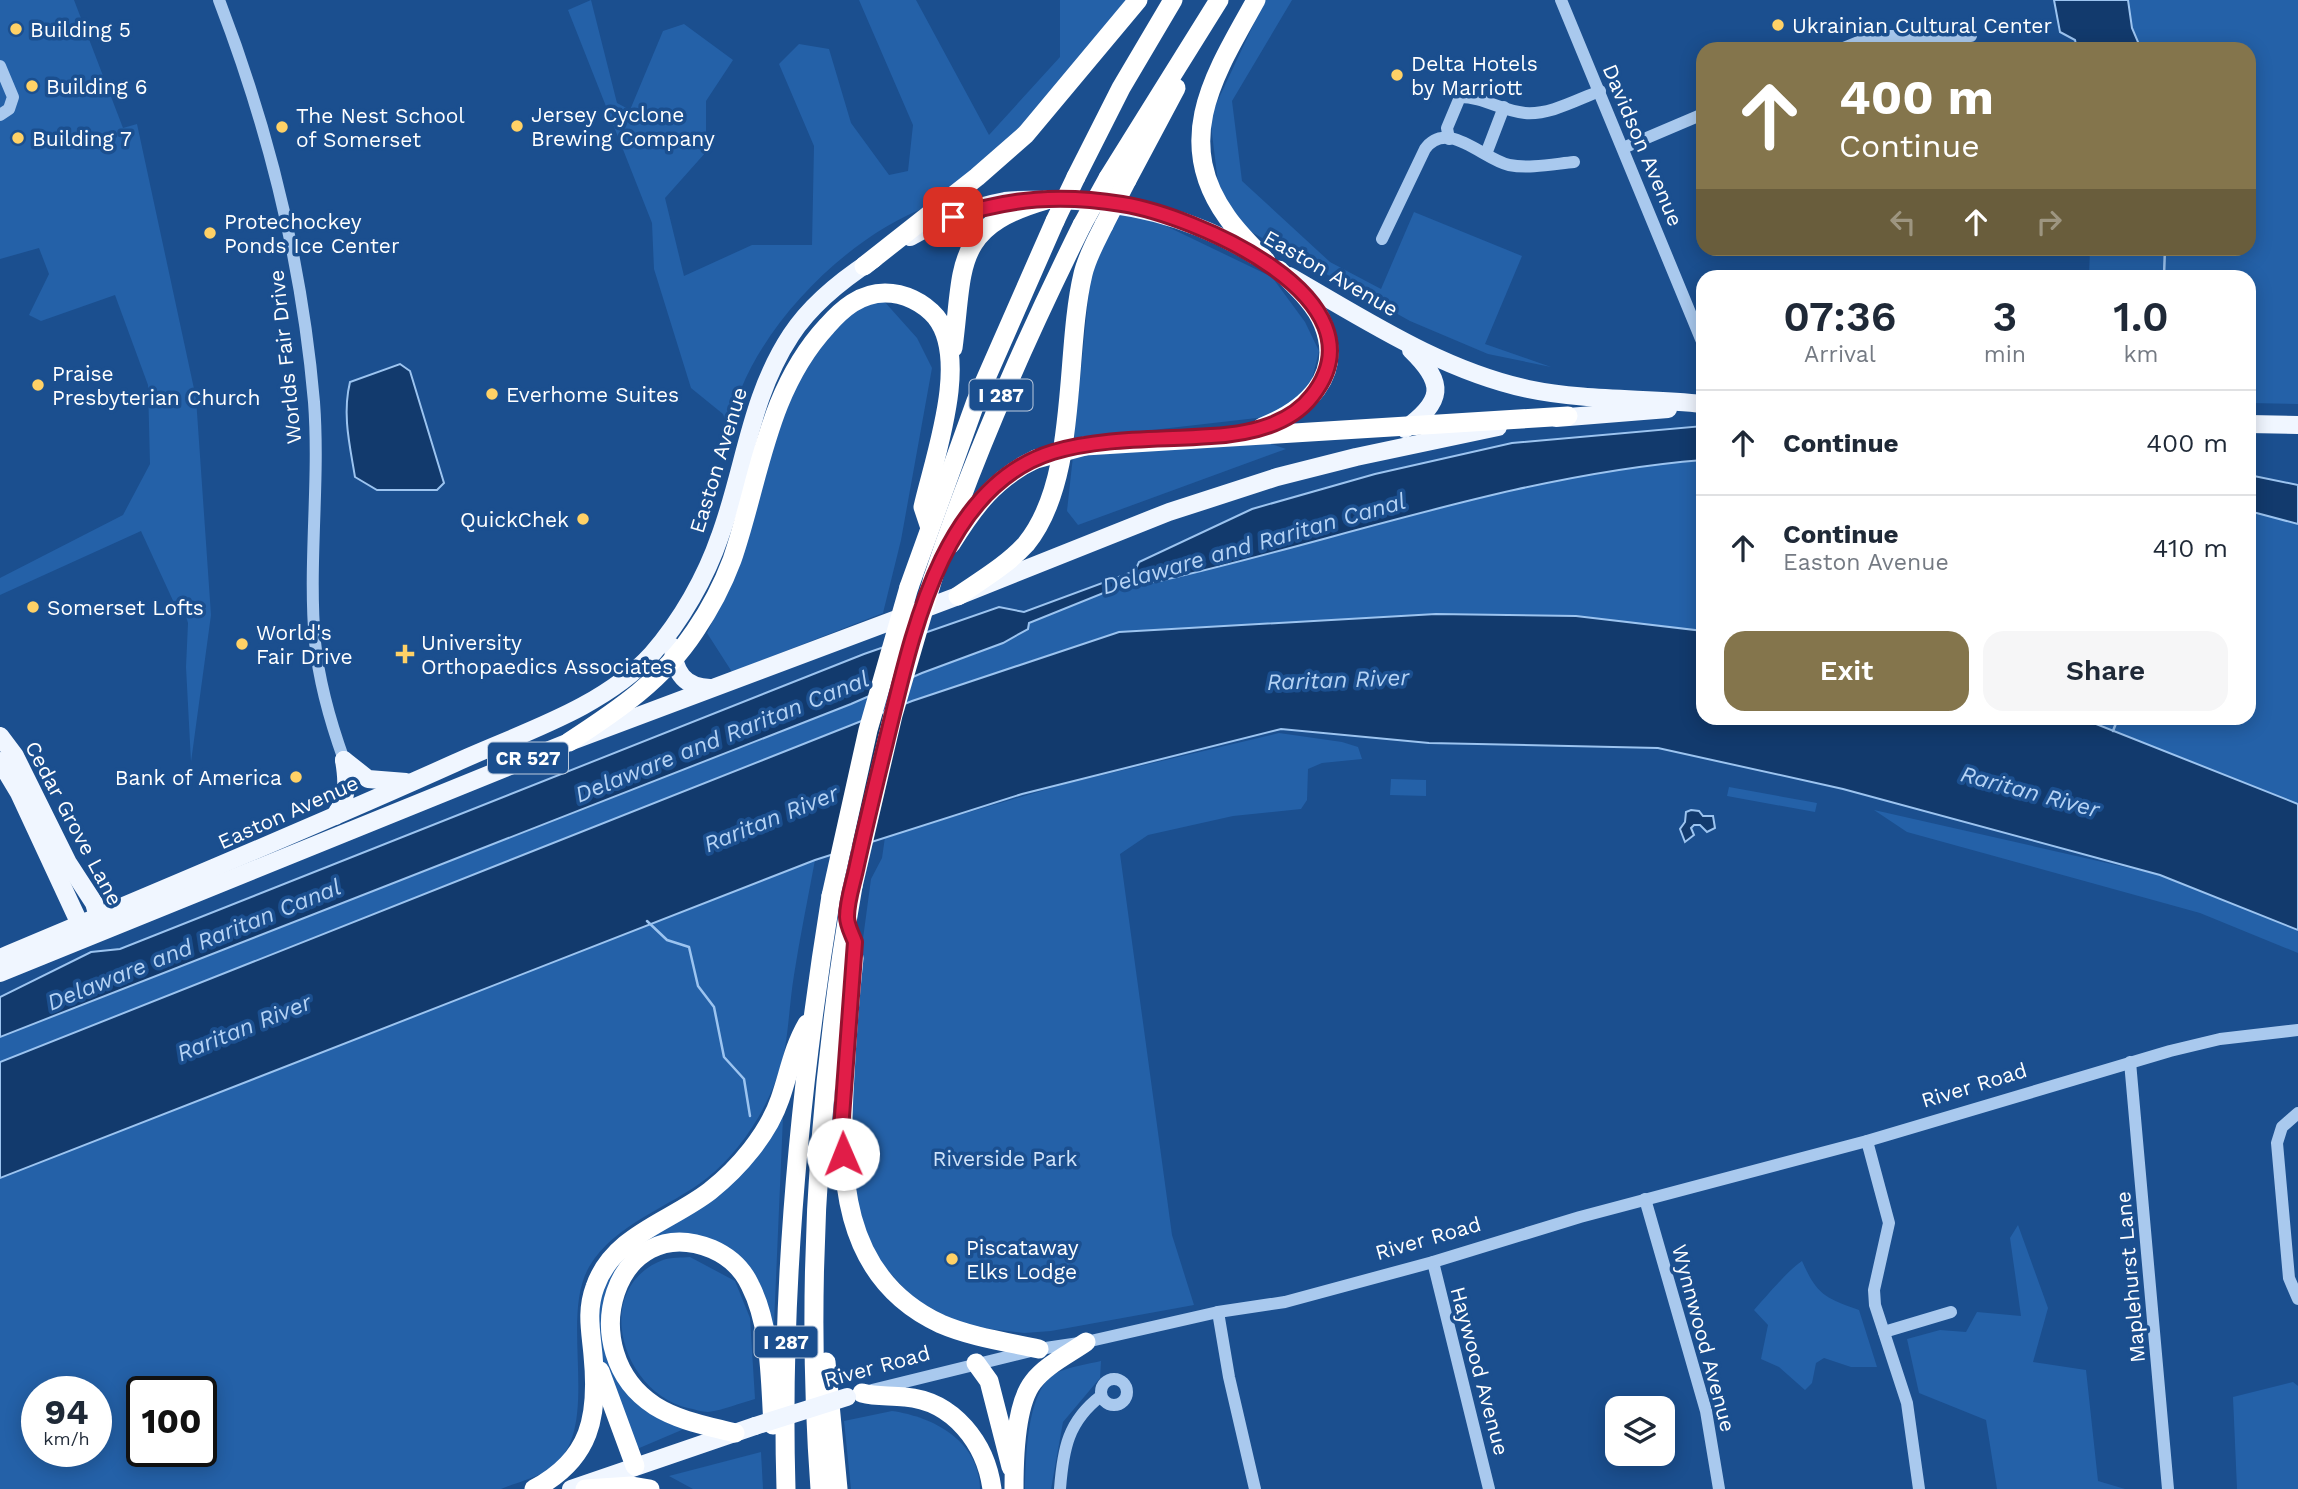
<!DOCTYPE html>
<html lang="en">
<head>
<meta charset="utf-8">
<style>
  :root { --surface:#fff; --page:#f6f6f7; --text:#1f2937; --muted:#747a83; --line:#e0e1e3; --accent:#84754c }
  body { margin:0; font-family:"Work Sans",sans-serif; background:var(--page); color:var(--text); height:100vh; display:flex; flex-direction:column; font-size:26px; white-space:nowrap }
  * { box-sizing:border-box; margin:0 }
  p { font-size:23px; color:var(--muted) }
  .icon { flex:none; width:38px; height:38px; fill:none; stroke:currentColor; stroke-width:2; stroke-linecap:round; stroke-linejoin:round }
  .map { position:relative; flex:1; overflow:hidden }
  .details { position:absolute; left:1696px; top:270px; width:560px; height:455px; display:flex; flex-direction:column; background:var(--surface); border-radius:21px; box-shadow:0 4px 18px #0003 }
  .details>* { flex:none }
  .top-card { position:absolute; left:1696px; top:42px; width:560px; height:214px; border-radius:21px; box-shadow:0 4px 18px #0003; background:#84754c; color:#fff; overflow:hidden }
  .fabs { position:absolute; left:1605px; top:1396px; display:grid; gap:14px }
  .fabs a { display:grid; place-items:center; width:70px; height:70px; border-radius:14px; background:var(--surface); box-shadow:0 4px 18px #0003; font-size:35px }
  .speed { position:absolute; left:21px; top:1376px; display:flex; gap:14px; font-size:35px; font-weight:700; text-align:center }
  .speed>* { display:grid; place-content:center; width:91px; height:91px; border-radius:50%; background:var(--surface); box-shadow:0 4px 18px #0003; line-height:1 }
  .speed small { font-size:18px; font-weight:400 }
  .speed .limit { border:4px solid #111; border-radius:10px; background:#fff; color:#111 }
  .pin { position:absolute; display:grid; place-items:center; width:60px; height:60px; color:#fff; margin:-30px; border-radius:14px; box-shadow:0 4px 10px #0006 }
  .me { position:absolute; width:77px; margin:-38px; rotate:359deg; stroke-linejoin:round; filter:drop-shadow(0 0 5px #0008) }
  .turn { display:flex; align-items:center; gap:24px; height:147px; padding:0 28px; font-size:32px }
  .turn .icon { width:91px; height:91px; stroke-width:2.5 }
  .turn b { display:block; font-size:49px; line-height:60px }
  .lanes { display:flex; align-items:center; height:66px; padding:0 28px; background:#0003; justify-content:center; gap:35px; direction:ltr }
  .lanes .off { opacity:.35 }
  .eta { display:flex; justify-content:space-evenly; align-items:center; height:119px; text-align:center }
  .eta b { font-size:42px; font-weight:600; line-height:49px }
  .action { display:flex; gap:14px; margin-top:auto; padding:14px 28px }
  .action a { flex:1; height:80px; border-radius:21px; background:var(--accent); color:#fff; font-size:28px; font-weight:600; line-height:80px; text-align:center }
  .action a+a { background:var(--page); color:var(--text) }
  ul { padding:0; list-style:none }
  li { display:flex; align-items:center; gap:21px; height:105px; padding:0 28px; border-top:2px solid var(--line) }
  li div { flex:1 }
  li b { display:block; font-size:26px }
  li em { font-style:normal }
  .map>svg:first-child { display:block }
</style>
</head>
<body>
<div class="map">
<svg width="2298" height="1489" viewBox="0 0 2298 1489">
  <rect width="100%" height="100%" fill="#1b4f8f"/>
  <g fill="#2461a8" fill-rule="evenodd">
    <polygon points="0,0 74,0 123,128 137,124 196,398 211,615 191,762 186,667 188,623 186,616 175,605 141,531 0,595 0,578 123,515 150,464 148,385 115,295 41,321 29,315 49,274 39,248 0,259"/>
    <path d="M591 0 617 103 630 110 663 31 684 24 733 60 706 101V152L665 198 684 276 752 245H812L814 146 779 64 799 44 829 49 851 123 889 175 908 171 913 125 859 0H916L989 135 1060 57V0H1126L1031 118 929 206C853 234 772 313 741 389 736 402 733 416 729 430L723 414 691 388 654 269 652 223 568 10Z"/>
    <polygon points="1265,0 1292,0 1232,101 1242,181 1330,262 1381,289 1414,212 1522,256 1485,344 1551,367 1488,354 1410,321 1246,229 1219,191 1210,117"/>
    <polygon points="2128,0 2298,0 2298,404 2249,403 2249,276 2089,276 2090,249 2249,248 2249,49 2141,49 2132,28"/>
    <polygon points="1119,212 1164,225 1272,277 1305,322 1319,351 1311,383 1283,415 1074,439 1091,271"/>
    <polygon points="861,299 883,300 917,338 932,368 901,540 883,613 732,672 707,633 728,588 775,425 813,354"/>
    <polygon points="1260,440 1286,449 1078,525 1067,511 1073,456"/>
    <path d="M1703 460V631L1576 616 1119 632 912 701 0 1062V1037L851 704 1028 623 1139 578 1155 582C1337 541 1515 475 1703 460Z"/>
    <polygon points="2249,511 2298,524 2298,804 2081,718 2249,718"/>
    <polygon points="1279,733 1342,742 1358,747 1362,759 1322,763 1308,769 1307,800 1301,809 1233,816 1148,835 1120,854 1172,1235 1194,1305 1051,1331 1024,1333 964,1326 913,1298 880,1262 867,1241 851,1177 855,1024 862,946 871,879 882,858 885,837 1065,784"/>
    <polygon points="1391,779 1426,780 1426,796 1390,795"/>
    <polygon points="1729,787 1817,803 1815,812 1727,796"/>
    <polygon points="1874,810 2160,875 2298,930 2298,953 2200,913 1907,832"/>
    <path d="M815 860C808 898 800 936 794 975 790 999 789 1024 785 1048 776 1096 745 1148 707 1178 669 1208 615 1223 589 1267 557 1322 607 1437 545 1472 532 1479 515 1483 501 1489H0V1178ZM37 1391H96V1451H37ZM142 1391H201V1451H142Z"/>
    <polygon points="783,1117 773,1347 730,1252 639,1251 606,1346 684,1429 637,1449 601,1357 596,1307 614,1263"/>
    <polygon points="2018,1225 2048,1308 2033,1362 2086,1370 2098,1481 2125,1489 1997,1489 1986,1420 1919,1393 1907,1339 1940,1330 1966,1332 1977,1312 2021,1316 2010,1238"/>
    <path d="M690 1257 735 1281 750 1318 755 1399C740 1403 724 1410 708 1412 702 1412 694 1409 688 1408 622 1393 590 1288 663 1260 671 1257 682 1258 690 1257Z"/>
    <path d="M1802 1261C1817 1295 1825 1298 1859 1310L1877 1367H1851L1824 1358 1816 1363 1812 1383 1805 1390 1779 1367 1761 1359 1768 1325 1754 1310C1766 1297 1788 1270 1802 1261Z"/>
    <path d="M1101 1361 1100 1378 1063 1422 1051 1489H1025C1026 1459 1026 1387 1058 1372 1071 1367 1087 1364 1101 1361Z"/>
    <polygon points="2293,1382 2298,1386 2298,1489 2237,1489 2233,1397"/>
    <path d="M892 1411C934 1417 979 1441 980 1489H851L844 1421Z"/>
    <polygon points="761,1452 763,1489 693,1489 669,1476"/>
  </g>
  <g fill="#123a6d" stroke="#9cc4f0" stroke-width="2">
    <polygon points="2054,0 2128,0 2132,28 2141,49 2077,49 2075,40 2060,32"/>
    <path d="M400 364 410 371 444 483 437 490H377L355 477C350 446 342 415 350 382Z"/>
    <path d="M1703 426V460C1515 475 1337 541 1155 582L1138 579 1029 623 1028 629 1003 643 922 673 851 704 0 1037V997L91 952 120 949 864 654 999 607 1024 612 1135 571 1139 562 1252 509 1375 474 1512 443Z"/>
    <polygon points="2249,475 2298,485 2298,524 2249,511"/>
    <polygon points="1436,614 1576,616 1703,631 1703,718 2081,718 2298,804 2298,930 2160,875 1843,789 1658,748 1429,743 1281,729 1022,794 815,860 0,1178 0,1062 912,701 1119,632"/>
    <polygon points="1691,810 1699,811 1703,816 1713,816 1715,828 1707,832 1700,825 1694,825 1691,828 1694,835 1685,842 1680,829 1685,822 1686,812"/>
  </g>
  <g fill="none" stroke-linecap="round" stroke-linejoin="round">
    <g stroke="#9cc4f0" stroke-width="2.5">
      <polyline points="2164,276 2165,248"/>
      <polyline points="2113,731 2118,718"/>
      <polyline points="647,921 667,940 689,947 698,986 714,1007 724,1057 744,1079 750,1116"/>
    </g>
    <g stroke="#a9c9ee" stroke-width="12">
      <path d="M219 0C269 130 302 263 314 402 320 482 308 563 315 642 319 683 330 721 344 760"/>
      <polyline points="1561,0 1703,344"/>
      <polyline points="1841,49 1873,36 1971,36"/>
      <polyline points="0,66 13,97 9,109 0,115"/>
      <path d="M1449 139 1447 128 1460 97C1484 97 1501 111 1525 113 1550 115 1576 100 1600 91"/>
      <polyline points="1623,148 1703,114"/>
      <polyline points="1486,154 1504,107"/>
      <path d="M1382 239 1425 149C1447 118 1484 160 1509 165 1529 169 1554 164 1574 162"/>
      <polyline points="2130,1062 2168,1489"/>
      <polyline points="2298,1113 2282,1127 2277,1143 2289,1278 2298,1299"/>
      <polyline points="1867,1141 1889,1223 1874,1290 1875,1305 1907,1403 1919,1489"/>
      <polyline points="1645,1199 1706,1411 1719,1489"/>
      <polyline points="1433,1262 1489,1489"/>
      <polyline points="1218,1312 1229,1377 1255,1489"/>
      <polyline points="1884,1332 1951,1312"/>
      <circle cx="1114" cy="1392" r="13"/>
      <polyline points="872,1390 1039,1349 1086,1342 1218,1312 1285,1302 1433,1262 1580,1217 1867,1141 2170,1051 2220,1039 2298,1030"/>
      <path d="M1060 1489C1063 1449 1068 1421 1101 1396"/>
    </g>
    <g stroke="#f0f6ff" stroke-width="18">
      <path d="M910 237C939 221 972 207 1005 201 1019 199 1033 200 1048 200 1123 201 1191 216 1256 256"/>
      <path d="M1289 276C1366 320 1441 370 1528 389 1585 401 1645 398 1703 404"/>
      <polyline points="1556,418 1668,409"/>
      <polyline points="2249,424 2298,425"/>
      <path d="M1405 429C1443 401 1446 384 1411 350"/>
      <path d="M673 647C674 672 684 687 710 688"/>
      <polyline points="0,736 15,756 68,863 94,903 101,927"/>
      <polyline points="344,760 368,779 406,782"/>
      <polyline points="0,761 19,793 84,933"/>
      <path d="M335 816C348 796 348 784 344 760"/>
      <path d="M0 958C152 894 304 831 455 763 520 733 602 709 652 654 681 621 706 577 720 536 745 468 750 397 791 335 812 303 843 279 874 259"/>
      <polyline points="0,973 569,742 958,596 1169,512 1277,477 1356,457 1498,427"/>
      <polyline points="571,1489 755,1426"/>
    </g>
    <g stroke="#fff" stroke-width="19">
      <path d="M1256 0C1216 72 1171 139 1227 217 1238 233 1253 247 1266 261"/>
      <polyline points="1076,177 1121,88 1173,0"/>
      <polyline points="1108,178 1219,0"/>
      <polyline points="1127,180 1176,88"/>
      <polyline points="864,266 977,177 1026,134 1138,0"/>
      <path d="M953 348C964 266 952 227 1046 200"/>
      <path d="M1262 427C1306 410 1344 376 1323 324 1315 303 1295 286 1279 270"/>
      <polyline points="1085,446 1568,416"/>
      <path d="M951 544C974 507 995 478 1036 459"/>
      <path d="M933 578C973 456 1025 340 1082 225"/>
      <polyline points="909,587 976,401 1055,221"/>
      <path d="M958 596C981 580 1007 565 1026 544 1079 479 1064 354 1083 274 1087 257 1096 241 1104 225"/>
      <path d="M569 742C618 710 663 680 695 631 710 609 723 584 732 560 760 479 766 392 827 326 842 309 860 293 885 293 904 293 923 302 936 317 970 360 934 458 923 507L929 525"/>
      <path d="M854 958C850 997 847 1035 845 1075 839 1171 839 1277 941 1324 971 1337 1007 1342 1039 1349"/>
      <polyline points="826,1362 838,1489"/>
      <polyline points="976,1363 989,1381 1011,1467"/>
      <polyline points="600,1371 635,1466"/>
      <path d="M862 1393C877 1397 890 1395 905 1397 954 1401 986 1444 992 1489"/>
      <path d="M735 1433C708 1426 679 1421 655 1406 571 1352 615 1209 712 1249 728 1256 742 1268 750 1285 771 1326 770 1380 773 1425"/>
      <path d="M534 1489C591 1459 599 1416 593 1355 591 1332 586 1311 595 1287 613 1235 670 1222 710 1191 739 1168 768 1134 780 1099 789 1073 793 1048 807 1024"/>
      <polyline points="585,1489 632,1486 650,1489"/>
      <path d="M786 1489C780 1290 799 1093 831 896"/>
      <path d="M820 1489C805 1286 818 1086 853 886"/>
      <path d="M1014 1489C1014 1459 1015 1405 1033 1382 1046 1365 1069 1354 1086 1342"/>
    </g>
    <polyline stroke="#f0f6ff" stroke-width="18" points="755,1426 847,1397"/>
    <g stroke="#fff" stroke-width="19">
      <polyline points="1055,221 1076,177"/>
      <polyline points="1082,225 1108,178"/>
      <polyline points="1104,225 1127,180"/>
      <polyline points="1036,459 1085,446"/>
      <polyline points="853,886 893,715 933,578"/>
      <polyline points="831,896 868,730 909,587"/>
    </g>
  </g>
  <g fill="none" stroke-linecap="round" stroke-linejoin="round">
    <g stroke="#92132f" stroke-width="18">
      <path id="route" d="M843 1154 841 1130 855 942C852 934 847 925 847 917 847 900 854 881 857 865 866 824 876 783 886 742 911 641 939 487 1053 452 1103 437 1160 440 1211 436 1247 434 1289 426 1312 396 1390 298 1192 215 1122 204 1061 194 1011 198 953 217"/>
    </g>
    <use href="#route" stroke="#e11d48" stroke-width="12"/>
  </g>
  <g fill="#ffd166" stroke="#1b4f8f" stroke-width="2.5">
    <circle cx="1778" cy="25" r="7"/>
    <circle cx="16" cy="29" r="7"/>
    <circle cx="1397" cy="75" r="7"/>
    <circle cx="32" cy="86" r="7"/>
    <circle cx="517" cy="126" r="7"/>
    <circle cx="282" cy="127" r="7"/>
    <circle cx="18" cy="138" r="7"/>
    <circle cx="210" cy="233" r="7"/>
    <circle cx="38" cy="385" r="7"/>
    <circle cx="492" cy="394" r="7"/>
    <circle cx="583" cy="519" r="7"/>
    <circle cx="33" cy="607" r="7"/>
    <circle cx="242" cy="644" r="7"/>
    <path d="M401.5 643.5h7v7h7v7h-7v7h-7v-7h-7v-7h7z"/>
    <circle cx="296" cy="777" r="7"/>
    <circle cx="952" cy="1259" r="7"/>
  </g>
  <g text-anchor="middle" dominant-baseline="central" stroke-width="7" stroke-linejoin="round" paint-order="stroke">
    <g fill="#1b4f8f" stroke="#bbcadd" stroke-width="2">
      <rect x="969.5" y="379.5" width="63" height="31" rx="5"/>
      <rect x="488" y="742.5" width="80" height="31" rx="5"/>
      <rect x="754.5" y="1326.5" width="63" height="31" rx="5"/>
    </g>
    <g font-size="19" font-weight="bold" fill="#fff">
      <text x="1001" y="395">I 287</text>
      <text x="528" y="758">CR 527</text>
      <text x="786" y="1342">I 287</text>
    </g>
    <g font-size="21" fill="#fff" stroke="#1b4f8f" text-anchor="start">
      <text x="1792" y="25">Ukrainian Cultural Center</text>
      <text x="30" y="29">Building 5</text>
      <text x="1411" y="63">Delta Hotels<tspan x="1411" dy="24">by Marriott</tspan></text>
      <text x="46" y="86">Building 6</text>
      <text x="531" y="114">Jersey Cyclone<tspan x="531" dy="24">Brewing Company</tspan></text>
      <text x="296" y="115">The Nest School<tspan x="296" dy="24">of Somerset</tspan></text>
      <text x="32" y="138">Building 7</text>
      <text x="224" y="221">Protechockey<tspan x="224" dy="24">Ponds Ice Center</tspan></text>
      <text x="52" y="373">Praise<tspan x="52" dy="24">Presbyterian Church</tspan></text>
      <text x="506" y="394">Everhome Suites</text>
      <text x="569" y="519" text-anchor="end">QuickChek</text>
      <text x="47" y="607">Somerset Lofts</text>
      <text x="256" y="632">World's<tspan x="256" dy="24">Fair Drive</tspan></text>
      <text x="421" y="642">University<tspan x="421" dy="24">Orthopaedics Associates</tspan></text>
      <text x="282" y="777" text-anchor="end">Bank of America</text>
      <text x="966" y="1247">Piscataway<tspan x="966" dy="24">Elks Lodge</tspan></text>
    </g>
    <g font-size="21" fill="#fff" stroke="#1b4f8f">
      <text transform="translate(1643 145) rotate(67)">Davidson Avenue</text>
      <text transform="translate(1331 273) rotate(30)">Easton Avenue</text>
      <text transform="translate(285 357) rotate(-96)">Worlds Fair Drive</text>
      <text transform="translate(718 460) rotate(-73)">Easton Avenue</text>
      <text transform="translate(288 812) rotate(-24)">Easton Avenue</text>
      <text transform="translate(74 823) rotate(62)">Cedar Grove Lane</text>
      <text transform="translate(1974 1085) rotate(-17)">River Road</text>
      <text transform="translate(1428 1238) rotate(-16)">River Road</text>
      <text transform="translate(2130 1277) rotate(-95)">Maplehurst Lane</text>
      <text transform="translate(1704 1338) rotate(75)">Wynnwood Avenue</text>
      <text transform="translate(877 1366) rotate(-15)">River Road</text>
      <text transform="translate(1480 1371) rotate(75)">Haywood Avenue</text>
    </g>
    <g font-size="21" fill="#cfe3fa" stroke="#1b4f8f">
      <text x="1005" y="1158">Riverside Park</text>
    </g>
    <g font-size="23" font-style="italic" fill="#b5d3f5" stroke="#1b4f8f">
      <text transform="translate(1254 544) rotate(-16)">Delaware and Raritan Canal</text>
      <text transform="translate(1338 680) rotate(-2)">Raritan River</text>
      <text transform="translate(722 737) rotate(-22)">Delaware and Raritan Canal</text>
      <text transform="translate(2030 792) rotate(15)">Raritan River</text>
      <text transform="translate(771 819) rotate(-22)">Raritan River</text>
      <text transform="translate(194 945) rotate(-22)">Delaware and Raritan Canal</text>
      <text transform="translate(244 1028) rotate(-22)">Raritan River</text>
    </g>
  </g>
</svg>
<div class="fabs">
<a><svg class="icon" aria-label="layers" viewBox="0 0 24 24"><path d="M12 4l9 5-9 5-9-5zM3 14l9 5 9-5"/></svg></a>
</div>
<div class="speed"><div>94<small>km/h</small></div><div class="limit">100</div></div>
<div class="pin" style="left:953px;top:217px;background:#d93025"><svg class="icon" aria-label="arrive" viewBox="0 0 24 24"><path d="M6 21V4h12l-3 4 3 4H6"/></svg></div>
<svg class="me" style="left:843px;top:1154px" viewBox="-20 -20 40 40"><circle r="19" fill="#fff"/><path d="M0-13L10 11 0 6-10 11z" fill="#e11d48"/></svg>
<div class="top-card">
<div class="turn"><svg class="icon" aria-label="ahead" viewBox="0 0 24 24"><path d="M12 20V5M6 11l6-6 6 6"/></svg><div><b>400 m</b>Continue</div></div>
<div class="lanes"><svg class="icon off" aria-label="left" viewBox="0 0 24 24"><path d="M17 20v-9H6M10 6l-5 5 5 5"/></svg><svg class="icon" aria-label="ahead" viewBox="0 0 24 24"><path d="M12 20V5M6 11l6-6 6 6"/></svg><svg class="icon off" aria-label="right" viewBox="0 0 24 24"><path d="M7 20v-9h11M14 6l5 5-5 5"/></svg></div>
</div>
<section class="details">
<div class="eta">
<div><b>07:36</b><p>Arrival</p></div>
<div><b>3</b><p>min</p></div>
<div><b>1.0</b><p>km</p></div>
</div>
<ul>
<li><svg class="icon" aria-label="ahead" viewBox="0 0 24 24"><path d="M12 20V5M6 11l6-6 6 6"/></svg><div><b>Continue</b></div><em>400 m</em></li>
<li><svg class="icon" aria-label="ahead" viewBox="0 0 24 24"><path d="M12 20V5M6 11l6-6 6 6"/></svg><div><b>Continue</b><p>Easton Avenue</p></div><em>410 m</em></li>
</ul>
<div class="action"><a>Exit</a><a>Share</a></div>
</section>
</div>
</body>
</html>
